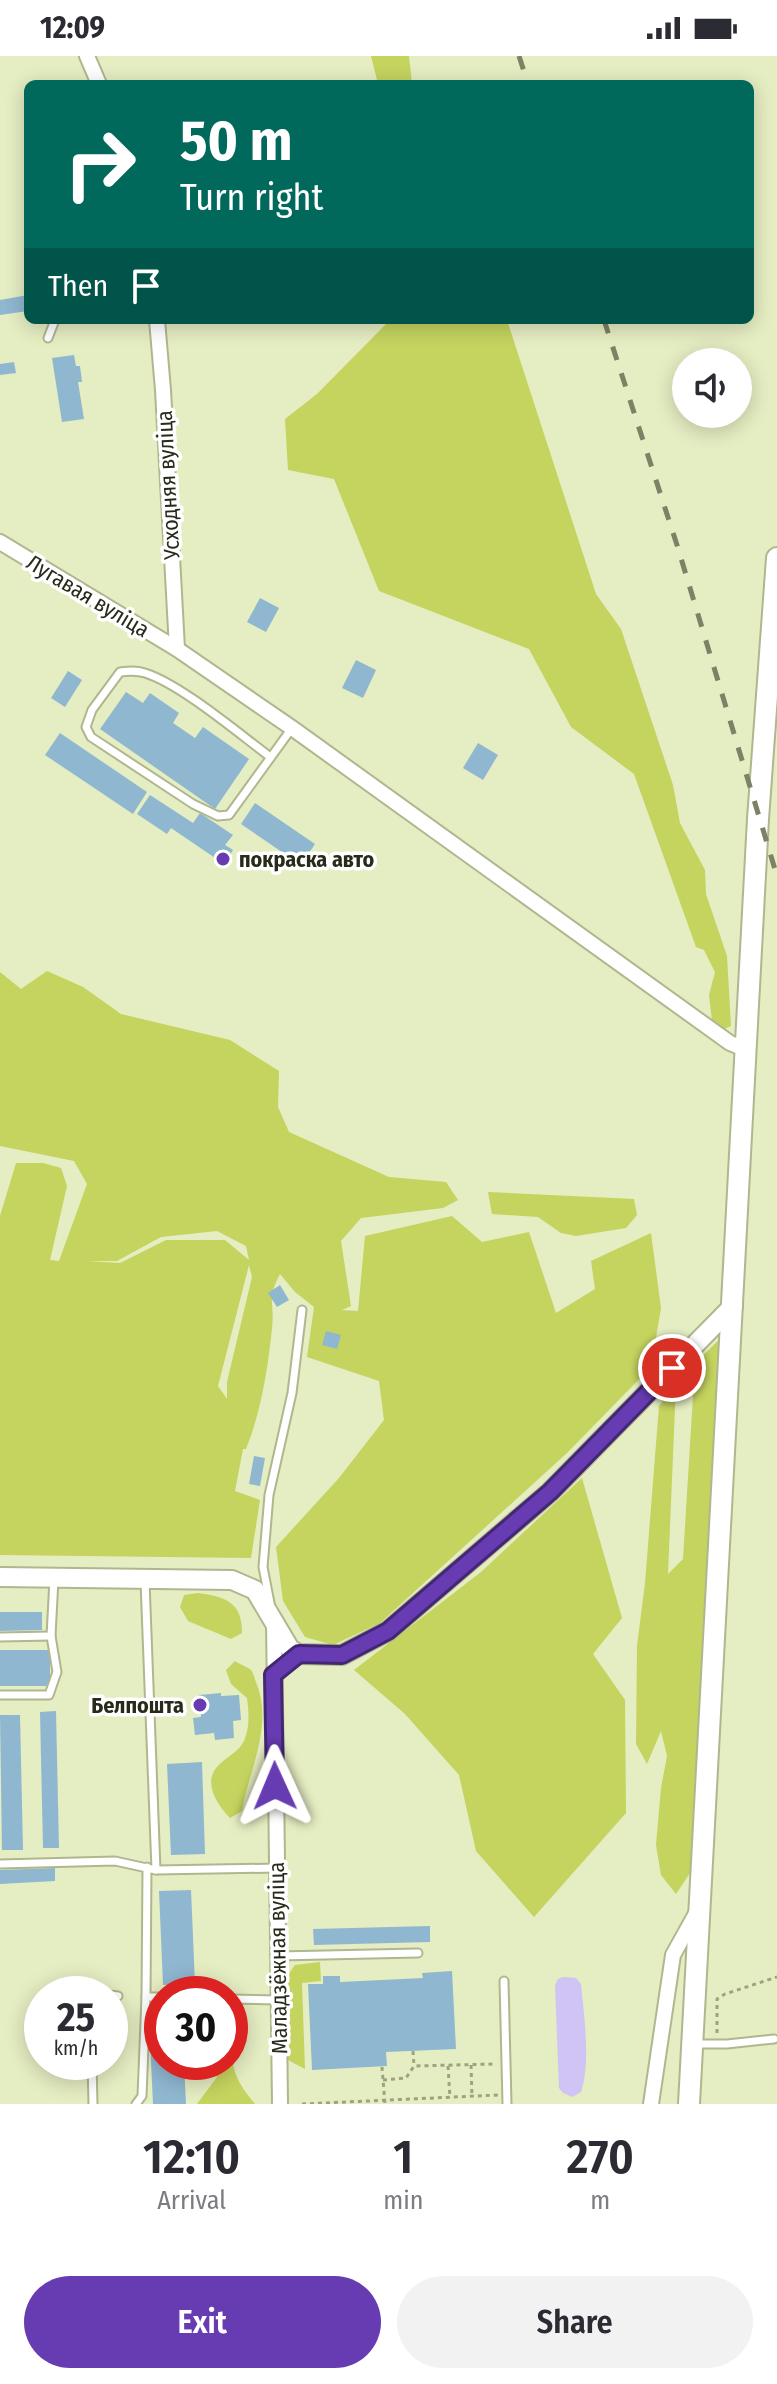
<!DOCTYPE html>
<html lang="en">
<head>
<meta charset="utf-8">
<style>
  :root { --surface:#fff; --page:#f2f2f3; --text:#2b2b33; --muted:#7c7c81; --accent:#673cb3 }
  body { margin:0; font-family:"Fira Sans Condensed",sans-serif; background:var(--page); color:var(--text); height:100vh; display:flex; flex-direction:column; font-size:30px; white-space:nowrap }
  * { box-sizing:border-box; margin:0 }
  p { font-size:26px; color:var(--muted) }
  .icon { flex:none; width:44px; height:44px; fill:none; stroke:currentColor; stroke-width:2; stroke-linecap:round; stroke-linejoin:round }
  .map { position:relative; height:2048px; overflow:hidden }
  .sheet { display:flex; flex-direction:column; background:var(--surface); flex:1 }
  .sheet>* { flex:none }
  .hud { position:absolute; left:24px; top:24px; width:730px; height:244px; border-radius:12px; box-shadow:0 4px 20px #0003; background:#00695c; color:#fff; overflow:hidden }
  .buttons { position:absolute; left:672px; top:292px; display:grid; gap:16px }
  .buttons a { display:grid; place-items:center; width:80px; height:80px; border-radius:50%; background:var(--surface); box-shadow:0 4px 20px #0003; font-size:40px }
  .speed { position:absolute; left:24px; top:1920px; display:flex; gap:16px; font-size:40px; font-weight:700; text-align:center }
  .speed>* { display:grid; place-content:center; width:104px; height:104px; border-radius:50%; background:var(--surface); box-shadow:0 4px 20px #0003; line-height:1 }
  .speed small { font-size:20px; font-weight:400 }
  .speed .limit { border:12px solid #d22; background:#fff; color:#111 }
  .pin { position:absolute; display:grid; place-items:center; width:68px; height:68px; color:#fff; margin:-34px; border:4px solid #fff; border-radius:50%; box-shadow:0 2px 8px #0007 }
  .me { position:absolute; width:88px; margin:-44px; rotate:359deg; stroke-linejoin:round; filter:drop-shadow(0 0 6px #0008) }
  .turn { display:flex; align-items:center; gap:28px; height:168px; padding:0 24px; font-size:36px }
  .turn .icon { width:104px; height:104px; stroke-width:2.5 }
  .turn b { display:block; font-size:56px; line-height:68px }
  .then { display:flex; align-items:center; height:76px; padding:0 24px; background:#0003; gap:16px; font-size:30px }
  .eta { display:flex; justify-content:space-evenly; align-items:center; height:136px; text-align:center }
  .eta b { font-size:48px; font-weight:600; line-height:56px }
  .cta { display:flex; gap:16px; margin-top:auto; padding:16px 24px }
  .cta a { flex:1; height:92px; border-radius:48px; background:var(--accent); color:#fff; font-size:32px; font-weight:600; line-height:92px; text-align:center }
  .cta a+a { background:var(--page); color:var(--text) }
  .status { display:flex; justify-content:space-between; align-items:center; height:56px; padding:0 40px; background:var(--surface); direction:ltr }
  .status svg { height:22px; fill:currentColor }
  .map>svg:first-child { display:block }
</style>
</head>
<body>
<div class="status"><b>12:09</b><svg viewBox="0 0 49 12"><path d="M0 12V9h3v3zM5 12V6h3v6zM10 12V3h3v9zM15 12V0h3v12zM26 1h20v11H26zM47 4h2v5h-2z"/></svg></div>
<div class="map">
<svg width="777" height="2048" viewBox="0 0 777 2048">
  <rect width="100%" height="100%" fill="#e5edc2"/>
  <g fill="#c5d35f" fill-rule="evenodd">
    <polygon points="371,0 409,0 412,28 378,28"/>
    <polygon points="390,264 507,264 596,538 621,573 673,729 680,767 705,814 706,838 727,900 731,970 722,974 712,965 709,939 715,916 704,894 696,891 634,718 571,671 529,593 379,535 334,423 288,414 285,363 317,338"/>
    <path d="M47 915 83 931 121 958 230 984 279 1015 278 1051 289 1076 389 1121 446 1126 458 1144 443 1152 361 1162 341 1185 351 1250 342 1254 358 1255 365 1180 452 1160 482 1186 529 1176 556 1257 595 1233 591 1205 651 1177 661 1252 651 1311 567 1397 380 1567 333 1589 305 1581 283 1545 276 1491 339 1422 384 1364 379 1325 307 1301 314 1251 295 1236 280 1218C266 1244 275 1246 272 1272 268 1312 261 1356 246 1393H243L235 1435 260 1444 251 1502 0 1499V1160L16 1107H43L61 1112 67 1130 50 1204 59 1205 87 1128 74 1105 0 1090V916L21 933ZM217 1175 246 1190 249 1204 225 1184H166L120 1207 87 1205H117L161 1181ZM249 1209 252 1221 227 1326V1343L218 1330Z"/>
    <polygon points="488,1136 634,1143 637,1159 626,1172 576,1180 561,1177 538,1161 492,1158"/>
    <polygon points="726,1277 718,1436 690,1817 676,1838 661,1819 656,1789 661,1732 667,1700 661,1675 647,1708 636,1688 637,1590 645,1527 659,1350 676,1328 668,1518 683,1503 695,1307"/>
    <polygon points="582,1422 622,1562 593,1598 625,1644 626,1757 534,1861 476,1795 459,1719 405,1658 354,1614 481,1516"/>
    <path d="M198 1537C226 1541 242 1546 242 1577L231 1583 188 1565 180 1551 184 1539Z"/>
    <path d="M235 1605C239 1608 248 1611 251 1614 254 1618 254 1622 256 1626 274 1670 249 1713 242 1755L230 1762C219 1750 203 1729 216 1712 224 1702 238 1697 244 1685 250 1671 249 1657 247 1642L231 1628 226 1614Z"/>
    <polygon points="320,1906 321,1925 302,1927 305,2013 288,2004 286,1922 295,1909"/>
    <path d="M230 1962 233 1966C232 2005 228 2016 255 2048H197L217 2021 212 2006H230Z"/>
  </g>
  <path fill="#cfc4f4" d="M563 1921 576 1922 581 1928C584 1959 591 2007 581 2036L572 2041 563 2037 559 2032 555 1929 558 1923Z"/>
  <g fill="#8fb7d0">
    <polygon points="28,239 28,255 0,259 0,244"/>
    <polygon points="74,299 76,310 80,310 82,326 78,326 84,363 62,366 52,302"/>
    <polygon points="14,306 16,317 0,319 0,308"/>
    <polygon points="260,542 279,552 266,576 247,566"/>
    <polygon points="356,604 376,614 363,642 342,632"/>
    <polygon points="68,615 82,624 65,651 51,642"/>
    <polygon points="126,636 143,647 150,637 179,657 173,667 195,682 203,671 249,703 215,753 100,673"/>
    <polygon points="60,677 147,736 133,758 45,699"/>
    <polygon points="478,687 498,699 483,724 463,712"/>
    <polygon points="150,739 193,767 200,757 233,779 225,789 233,794 224,808 171,772 167,778 137,758"/>
    <polygon points="255,747 315,788 301,809 241,768"/>
    <polygon points="280,1229 289,1244 277,1251 268,1237"/>
    <polygon points="326,1275 341,1279 337,1293 322,1289"/>
    <polygon points="254,1400 265,1402 260,1430 249,1428"/>
    <polygon points="0,1556 42,1556 42,1574 0,1575"/>
    <rect x="0" y="1594" width="50" height="36"/>
    <polygon points="221,1637 221,1640 239,1639 241,1664 233,1665 234,1682 215,1684 214,1677 195,1679 193,1662 201,1661 199,1639"/>
    <polygon points="56,1655 59,1792 43,1792 40,1656"/>
    <polygon points="0,1659 20,1659 23,1794 2,1794"/>
    <polygon points="202,1706 205,1798 171,1799 167,1708"/>
    <polygon points="55,1812 55,1825 0,1828 0,1814"/>
    <polygon points="191,1834 195,1928 163,1929 159,1835"/>
    <polygon points="430,1870 430,1886 314,1889 313,1873"/>
    <polygon points="452,1915 456,1993 386,1996 387,2010 312,2014 308,1928 323,1928 323,1920 340,1920 340,1926 423,1922 422,1917"/>
    <polygon points="162,1964 162,2006 184,2006 186,2048 153,2048 149,1965"/>
    <polygon points="49,2006 77,2006 78,2015 50,2016"/>
  </g>
  <g fill="none" stroke-linecap="round" stroke-linejoin="round">
    <g stroke="#b0b68e" stroke-width="11">
      <g id="lane">
        <polyline points="48,282 55,264"/>
        <path d="M269 700C237 676 180 628 145 617 136 614 128 615 120 616L92 654 86 671 91 681 193 748 218 760 229 759 292 672"/>
        <polyline points="145,1525 156,1814"/>
        <polyline points="270,1547 263,1511 269,1439 292,1337 302,1254"/>
        <polyline points="0,1581 51,1580"/>
        <polyline points="0,1639 49,1639 57,1616 51,1580 54,1523"/>
        <polyline points="0,1808 115,1805 156,1814 277,1812"/>
        <polyline points="278,1900 418,1897"/>
        <polyline points="504,1925 507,2048"/>
        <polyline points="91,1938 98,1938"/>
        <polyline points="110,1939 118,1940"/>
        <polyline points="146,1941 147,1811"/>
        <polyline points="230,1943 279,1944"/>
        <polyline points="695,1988 727,1988 774,1983"/>
        <polyline points="92,2006 93,2048"/>
        <polyline points="136,2048 142,2040 146,1941 162,1941"/>
      </g>
    </g>
    <g stroke="#b0b68e" stroke-width="18">
      <g id="street">
        <polyline points="87,0 99,28"/>
        <polyline points="157,264 163,334 177,593"/>
        <polyline points="0,486 177,593 292,672 730,987 747,994"/>
        <polyline points="274,1564 280,2048"/>
        <polyline points="651,2048 673,1899 698,1854"/>
      </g>
    </g>
    <g stroke="#b0b68e" stroke-width="22">
      <polyline id="secondary" points="0,1521 232,1524 255,1534 290,1593 299,1598 342,1599 388,1575 550,1436 733,1250"/>
    </g>
    <g stroke="#b0b68e" stroke-width="24">
      <polyline id="primary" points="689,2048 758,763 777,502"/>
    </g>
    <g stroke="#9da382" stroke-width="3" stroke-dasharray="4 4" stroke-linecap="butt">
      <polyline points="717,1977 717,1943 725,1938 777,1921"/>
      <polyline points="413,1995 414,2010"/>
      <polyline points="471,2009 472,2041"/>
      <polyline points="448,2010 450,2042"/>
      <polyline points="382,2011 385,2048"/>
      <polyline points="383,2024 406,2022 414,2010 494,2008"/>
      <polyline points="302,2048 498,2039"/>
    </g>
    <use href="#lane" stroke="#fff" stroke-width="7"/>
    <use href="#street" stroke="#fff" stroke-width="14"/>
    <use href="#secondary" stroke="#fff" stroke-width="18"/>
    <use href="#primary" stroke="#fff" stroke-width="20"/>
    <g stroke="#7d8165" stroke-width="5" stroke-dasharray="14 14" stroke-linecap="butt">
      <polyline points="519,0 528,28"/>
      <polyline points="604,264 677,489 777,820"/>
    </g>
  </g>
  <g fill="none" stroke-linecap="round" stroke-linejoin="round">
    <g stroke="#432774" stroke-width="20">
      <polyline id="route" points="275,1730 273,1619 299,1598 342,1599 388,1575 550,1436 672,1312"/>
    </g>
    <use href="#route" stroke="#673cb3" stroke-width="14"/>
  </g>
  <g fill="#673cb3" stroke="#fff" stroke-width="3">
    <circle cx="223" cy="803" r="8"/>
    <circle cx="200" cy="1649" r="8"/>
  </g>
  <g text-anchor="middle" dominant-baseline="central" stroke-width="7" stroke-linejoin="round" paint-order="stroke">
    <g font-size="22" fill="#282a1a" stroke="#fff">
      <text transform="translate(168 429) rotate(-93)">Усходняя вуліца</text>
      <text transform="translate(88 540) rotate(31)">Лугавая вуліца</text>
      <text transform="translate(278 1902) rotate(-91)">Маладзёжная вуліца</text>
    </g>
    <g font-size="22" font-weight="bold" fill="#282a1a" stroke="#fff" text-anchor="start">
      <text x="239" y="803">покраска авто</text>
      <text x="184" y="1649" text-anchor="end">Белпошта</text>
    </g>
  </g>
</svg>
<div class="buttons">
<a><svg class="icon" aria-label="sound" viewBox="0 0 24 24"><path d="M4 9h4l5-4v14l-5-4H4zM17 9q2 3 0 6"/></svg></a>
</div>
<div class="speed"><div>25<small>km/h</small></div><div class="limit">30</div></div>
<div class="pin" style="left:672px;top:1312px;background:#d93025"><svg class="icon" aria-label="arrive" viewBox="0 0 24 24"><path d="M6 21V4h12l-3 4 3 4H6"/></svg></div>
<svg class="me" style="left:275px;top:1730px" viewBox="-20 -20 40 40"><path d="M0-17L14 15 0 8-14 15z" fill="#673cb3" stroke="#fff" stroke-width="4"/></svg>
<div class="hud">
<div class="turn"><svg class="icon" aria-label="right" viewBox="0 0 24 24"><path d="M7 20v-9h11M14 6l5 5-5 5"/></svg><div><b>50 m</b>Turn right</div></div>
<div class="then">Then<svg class="icon" aria-label="arrive" viewBox="0 0 24 24"><path d="M6 21V4h12l-3 4 3 4H6"/></svg></div>
</div>
</div>
<section class="sheet">
<div class="eta">
<div><b>12:10</b><p>Arrival</p></div>
<div><b>1</b><p>min</p></div>
<div><b>270</b><p>m</p></div>
</div>
<div class="cta"><a>Exit</a><a>Share</a></div>
</section>
</body>
</html>
